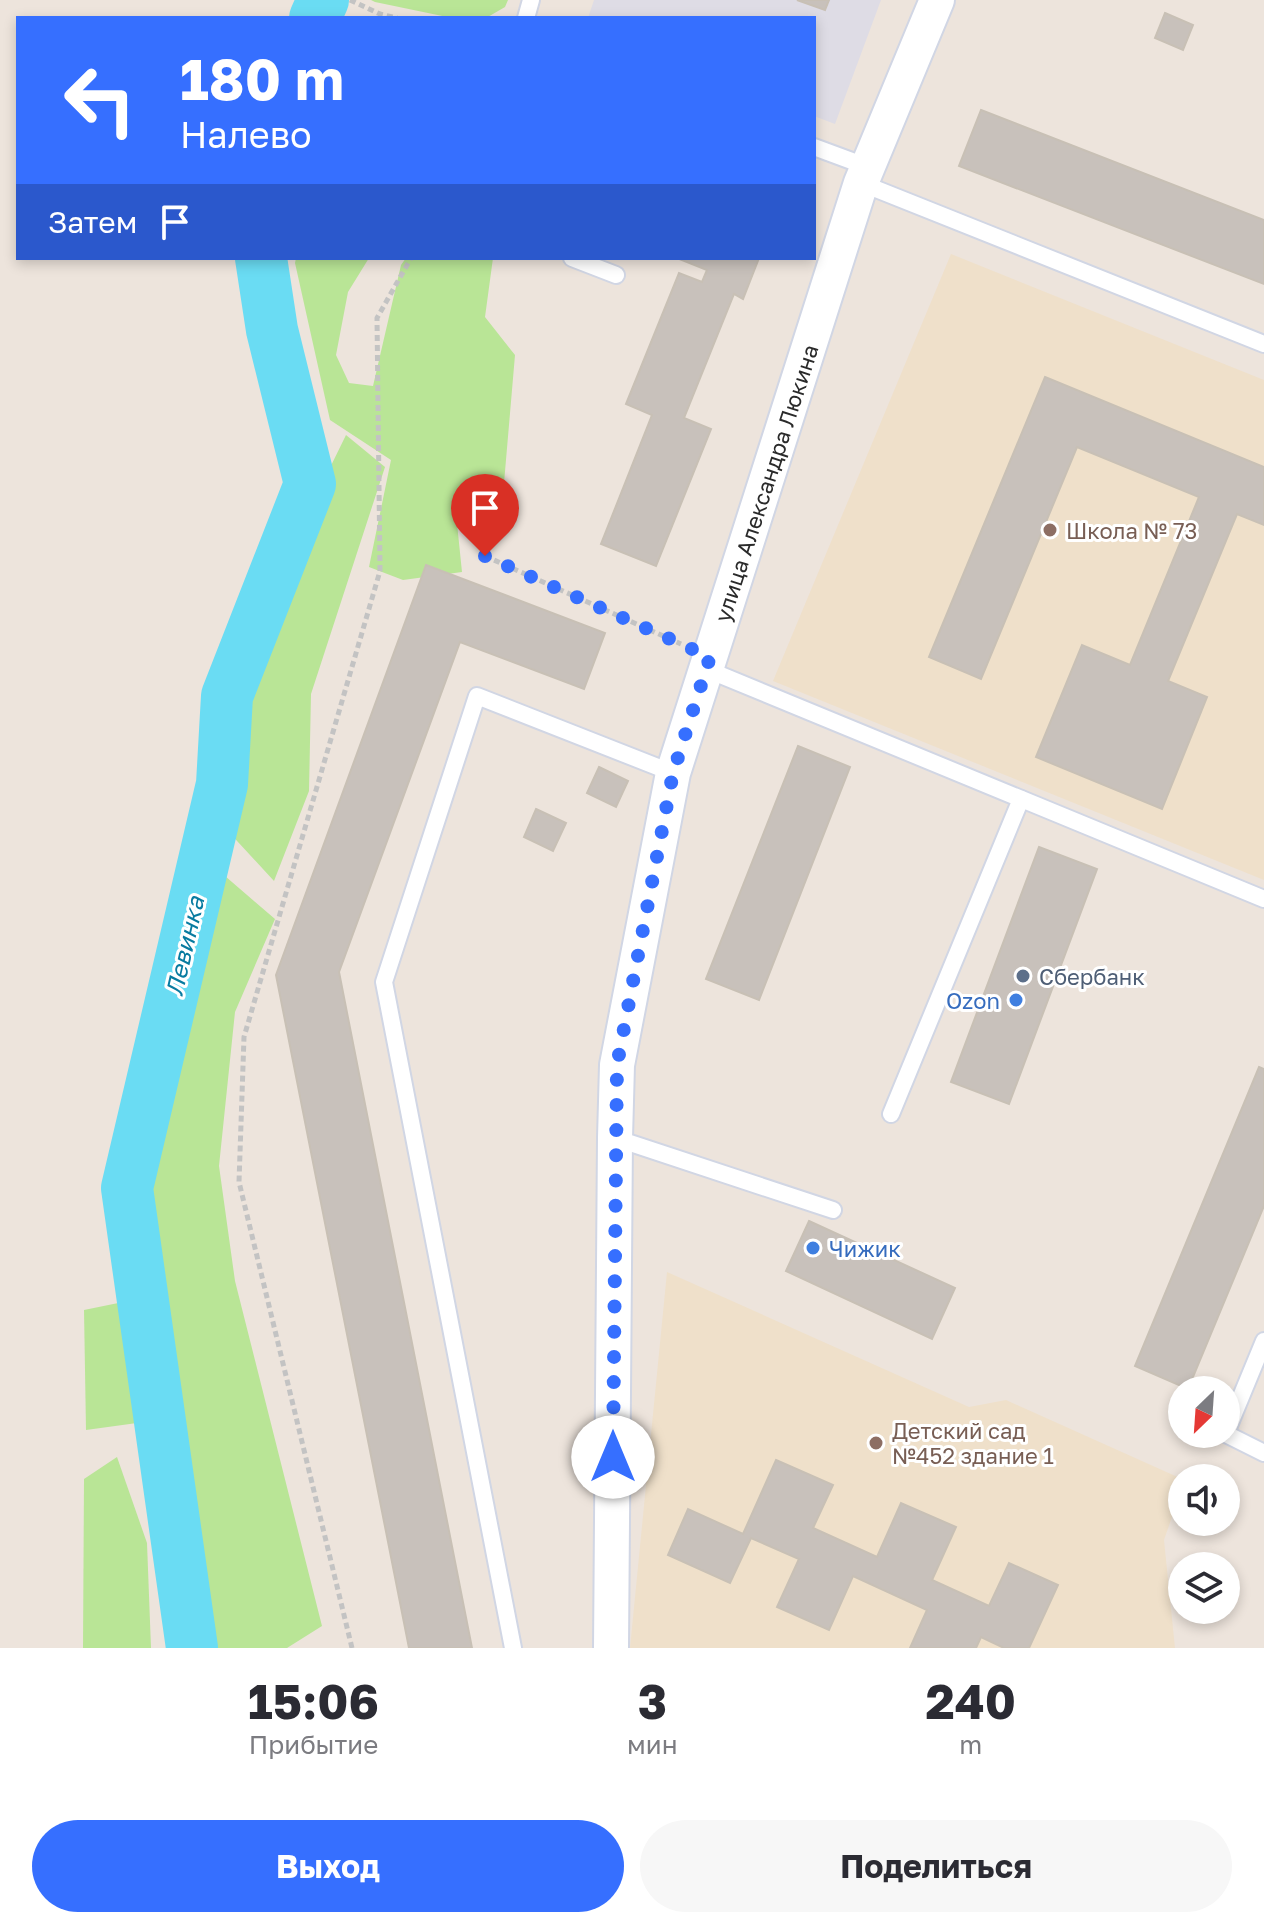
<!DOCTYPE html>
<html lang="ru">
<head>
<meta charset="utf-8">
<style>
  :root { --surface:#fff; --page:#f7f7f7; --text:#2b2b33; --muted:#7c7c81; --accent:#366fff }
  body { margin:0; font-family:"Golos Text",sans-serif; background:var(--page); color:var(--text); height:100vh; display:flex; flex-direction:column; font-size:30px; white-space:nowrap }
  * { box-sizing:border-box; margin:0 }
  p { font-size:26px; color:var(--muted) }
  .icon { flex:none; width:44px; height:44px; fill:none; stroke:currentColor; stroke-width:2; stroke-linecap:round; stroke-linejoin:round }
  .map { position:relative; height:1648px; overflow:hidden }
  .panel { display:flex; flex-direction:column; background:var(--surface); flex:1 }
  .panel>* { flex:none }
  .hud { position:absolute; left:16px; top:16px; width:800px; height:244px; border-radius:0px; box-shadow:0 4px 12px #0003; background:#366fff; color:#fff; overflow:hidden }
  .needle { width:52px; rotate:205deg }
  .controls { position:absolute; left:1168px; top:1376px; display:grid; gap:16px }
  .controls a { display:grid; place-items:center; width:72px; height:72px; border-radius:50%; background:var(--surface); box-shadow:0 4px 12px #0003; font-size:40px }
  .pin { position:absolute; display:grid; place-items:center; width:68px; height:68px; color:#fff; margin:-82px -34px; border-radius:50% 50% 50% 0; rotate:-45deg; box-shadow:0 0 8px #0007 }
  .pin .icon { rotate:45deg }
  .me { position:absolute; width:88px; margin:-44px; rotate:0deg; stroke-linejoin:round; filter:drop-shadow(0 0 6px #0008) }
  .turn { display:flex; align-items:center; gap:28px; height:168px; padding:0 32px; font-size:36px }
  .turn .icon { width:104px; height:104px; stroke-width:2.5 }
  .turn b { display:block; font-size:56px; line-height:68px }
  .then { display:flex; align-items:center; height:76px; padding:0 32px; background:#0003; gap:16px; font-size:30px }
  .eta { display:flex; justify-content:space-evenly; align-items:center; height:136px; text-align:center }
  .eta b { font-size:48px; font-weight:700; line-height:56px }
  .action { display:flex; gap:16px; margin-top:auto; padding:16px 32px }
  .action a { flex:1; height:92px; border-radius:48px; background:var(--accent); color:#fff; font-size:32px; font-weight:700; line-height:92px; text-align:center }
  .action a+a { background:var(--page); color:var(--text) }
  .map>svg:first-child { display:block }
</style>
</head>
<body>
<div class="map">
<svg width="1264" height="1648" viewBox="0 0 1264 1648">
  <rect width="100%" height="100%" fill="#ede4dc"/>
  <polygon fill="#dedce5" points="594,0 881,0 835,124 814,116 814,18 588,18"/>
  <g fill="#efe0ca">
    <polygon points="951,254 1264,380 1264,880 773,681"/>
    <polygon points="667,1272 969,1407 1006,1400 1182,1479 1182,1488 1164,1540 1175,1648 630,1648"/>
  </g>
  <g fill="#b9e596">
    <polygon points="371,0 508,0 505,7 486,18 452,18 375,2"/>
    <polygon points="296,258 369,258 348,292 336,355 349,383 373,386 401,265 406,258 493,258 485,317 515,355 504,483 455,504 462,572 403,580 369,567 391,460 330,420 295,263"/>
    <polygon points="346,435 385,467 311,694 309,791 274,881 226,829 242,694 323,482"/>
    <polygon points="225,876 275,919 235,1012 219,1166 235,1281 322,1626 287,1648 209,1648 138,1190 212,899"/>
    <polygon points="128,1301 137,1423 86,1430 84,1310"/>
    <polygon points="117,1457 147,1543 151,1648 83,1648 84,1479"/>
  </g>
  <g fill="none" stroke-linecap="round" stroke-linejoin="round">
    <g stroke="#6adcf3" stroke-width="52">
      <polyline points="315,18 323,0"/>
      <polyline points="192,1648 127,1188 222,784 227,696 310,484 272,330 261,258"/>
    </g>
  </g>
  <g fill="#c8c1bb" stroke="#c8c0b5" stroke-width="2">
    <polygon points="797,0 829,0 825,10"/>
    <polygon points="1165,13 1193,25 1183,50 1155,38"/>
    <polygon points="981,110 1264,220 1264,284 959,166"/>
    <polygon points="677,258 759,258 743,299 734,294 684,418 711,429 656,566 601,544 652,415 626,404 679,273 702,282 707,270"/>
    <polygon points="1045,377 1264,467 1264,525 1237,514 1168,681 1207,697 1162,809 1036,757 1082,645 1130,665 1199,497 1077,447 981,679 929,657"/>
    <polygon points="426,565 605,633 584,689 460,642 339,972 472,1648 409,1648 276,975"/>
    <polygon points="798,746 850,767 759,1000 706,979"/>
    <polygon points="599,767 628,781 616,807 587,793"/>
    <polygon points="536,809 566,823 553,851 524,837"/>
    <polygon points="1039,847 1097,869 1009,1104 951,1082"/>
    <polygon points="1259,1067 1264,1069 1264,1206 1188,1389 1135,1366"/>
    <polygon points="809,1221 955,1288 932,1339 786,1271"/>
    <polygon points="776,1460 833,1485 813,1528 877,1557 901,1503 956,1527 932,1580 989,1606 1009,1563 1058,1585 1029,1648 1004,1648 981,1637 976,1648 910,1648 927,1610 853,1576 829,1630 777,1607 799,1559 751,1538 730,1583 668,1555 688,1509 743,1534"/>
  </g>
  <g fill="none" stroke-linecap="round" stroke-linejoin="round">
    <g stroke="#d1d6e4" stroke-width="20">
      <g id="lane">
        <polyline points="526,18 531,0"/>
        <polyline points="814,147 868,167"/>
        <polyline points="861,183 1264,344"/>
        <polyline points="572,258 616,275"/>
        <polyline points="706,669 1264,899"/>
        <polyline points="891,1114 1021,799"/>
        <polyline points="615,1138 833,1210"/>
        <polyline points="1226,1433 1264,1341"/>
        <polyline points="1226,1434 1264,1453"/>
        <polyline points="513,1648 384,982 477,696 673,773"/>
      </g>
    </g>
    <g stroke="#d1d6e4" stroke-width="38">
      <polyline id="street" points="611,1648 615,1138 617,1065 673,773 861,183 937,0"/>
    </g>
    <g stroke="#c3c3c3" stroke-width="5" stroke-dasharray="6 4" stroke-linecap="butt">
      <polyline points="350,0 380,14 397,18"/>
      <polyline points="485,556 681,644"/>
      <polyline points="352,1648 239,1182 244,1037 380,571 377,318 411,258"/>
    </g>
    <use href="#lane" stroke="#fff" stroke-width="16"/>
    <use href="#street" stroke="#fff" stroke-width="34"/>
  </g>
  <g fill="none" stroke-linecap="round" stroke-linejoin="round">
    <polyline stroke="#366fff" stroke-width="14" stroke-dasharray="0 25.2" points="485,556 710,657 673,773 617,1065 613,1457"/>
  </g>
  <g fill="#8d6e63" stroke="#fff" stroke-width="3">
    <circle cx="1050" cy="530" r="8"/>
    <circle cx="876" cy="1443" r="8"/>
  </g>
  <circle fill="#5c6f8a" stroke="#fff" stroke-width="3" cx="1023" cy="976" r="8"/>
  <g fill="#3f7fe0" stroke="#fff" stroke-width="3">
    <circle cx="1016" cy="1000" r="8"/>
    <circle cx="813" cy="1248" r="8"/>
  </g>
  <g text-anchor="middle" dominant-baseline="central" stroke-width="6" stroke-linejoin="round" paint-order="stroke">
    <g font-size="22" fill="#2a2a2a" stroke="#fff">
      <text transform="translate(766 483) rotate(-72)">улица Александра Люкина</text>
    </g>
    <g font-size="22" fill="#785e54" stroke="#fff" text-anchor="start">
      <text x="1066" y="530">Школа № 73</text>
      <text x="892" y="1430">Детский сад<tspan x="892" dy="25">№452 здание 1</tspan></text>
    </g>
    <g font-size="22" fill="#4e5e75" stroke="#fff" text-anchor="start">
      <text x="1039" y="976">Сбербанк</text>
    </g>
    <g font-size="22" fill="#366cbe" stroke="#fff" text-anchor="end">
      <text x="1000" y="1000">Ozon</text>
      <text x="829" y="1248" text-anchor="start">Чижик</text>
    </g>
    <g font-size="24" font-style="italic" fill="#087ba0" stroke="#fff">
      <text transform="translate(184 946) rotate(-77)">Левинка</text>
    </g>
  </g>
</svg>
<div class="controls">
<a><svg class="needle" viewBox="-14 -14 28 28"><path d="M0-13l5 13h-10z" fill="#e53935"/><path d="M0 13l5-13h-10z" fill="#7c7c81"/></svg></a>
<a><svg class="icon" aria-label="sound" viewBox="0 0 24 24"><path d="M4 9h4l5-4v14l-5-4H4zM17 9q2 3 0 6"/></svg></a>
<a><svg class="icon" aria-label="layers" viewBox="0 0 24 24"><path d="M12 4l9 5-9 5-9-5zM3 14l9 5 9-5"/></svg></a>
</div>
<div class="pin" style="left:485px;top:556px;background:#d93025"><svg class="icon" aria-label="arrive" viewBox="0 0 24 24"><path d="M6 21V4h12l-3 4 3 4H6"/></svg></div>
<svg class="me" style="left:613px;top:1457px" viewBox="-20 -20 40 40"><circle r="19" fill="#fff"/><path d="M0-13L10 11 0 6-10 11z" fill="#366fff"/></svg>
<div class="hud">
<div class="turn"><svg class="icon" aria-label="left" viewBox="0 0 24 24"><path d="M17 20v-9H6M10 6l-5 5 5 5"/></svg><div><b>180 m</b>Налево</div></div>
<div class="then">Затем<svg class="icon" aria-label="arrive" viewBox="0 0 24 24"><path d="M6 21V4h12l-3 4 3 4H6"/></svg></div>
</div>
</div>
<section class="panel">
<div class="eta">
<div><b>15:06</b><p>Прибытие</p></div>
<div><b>3</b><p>мин</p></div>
<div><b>240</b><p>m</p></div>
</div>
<div class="action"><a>Выход</a><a>Поделиться</a></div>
</section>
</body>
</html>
